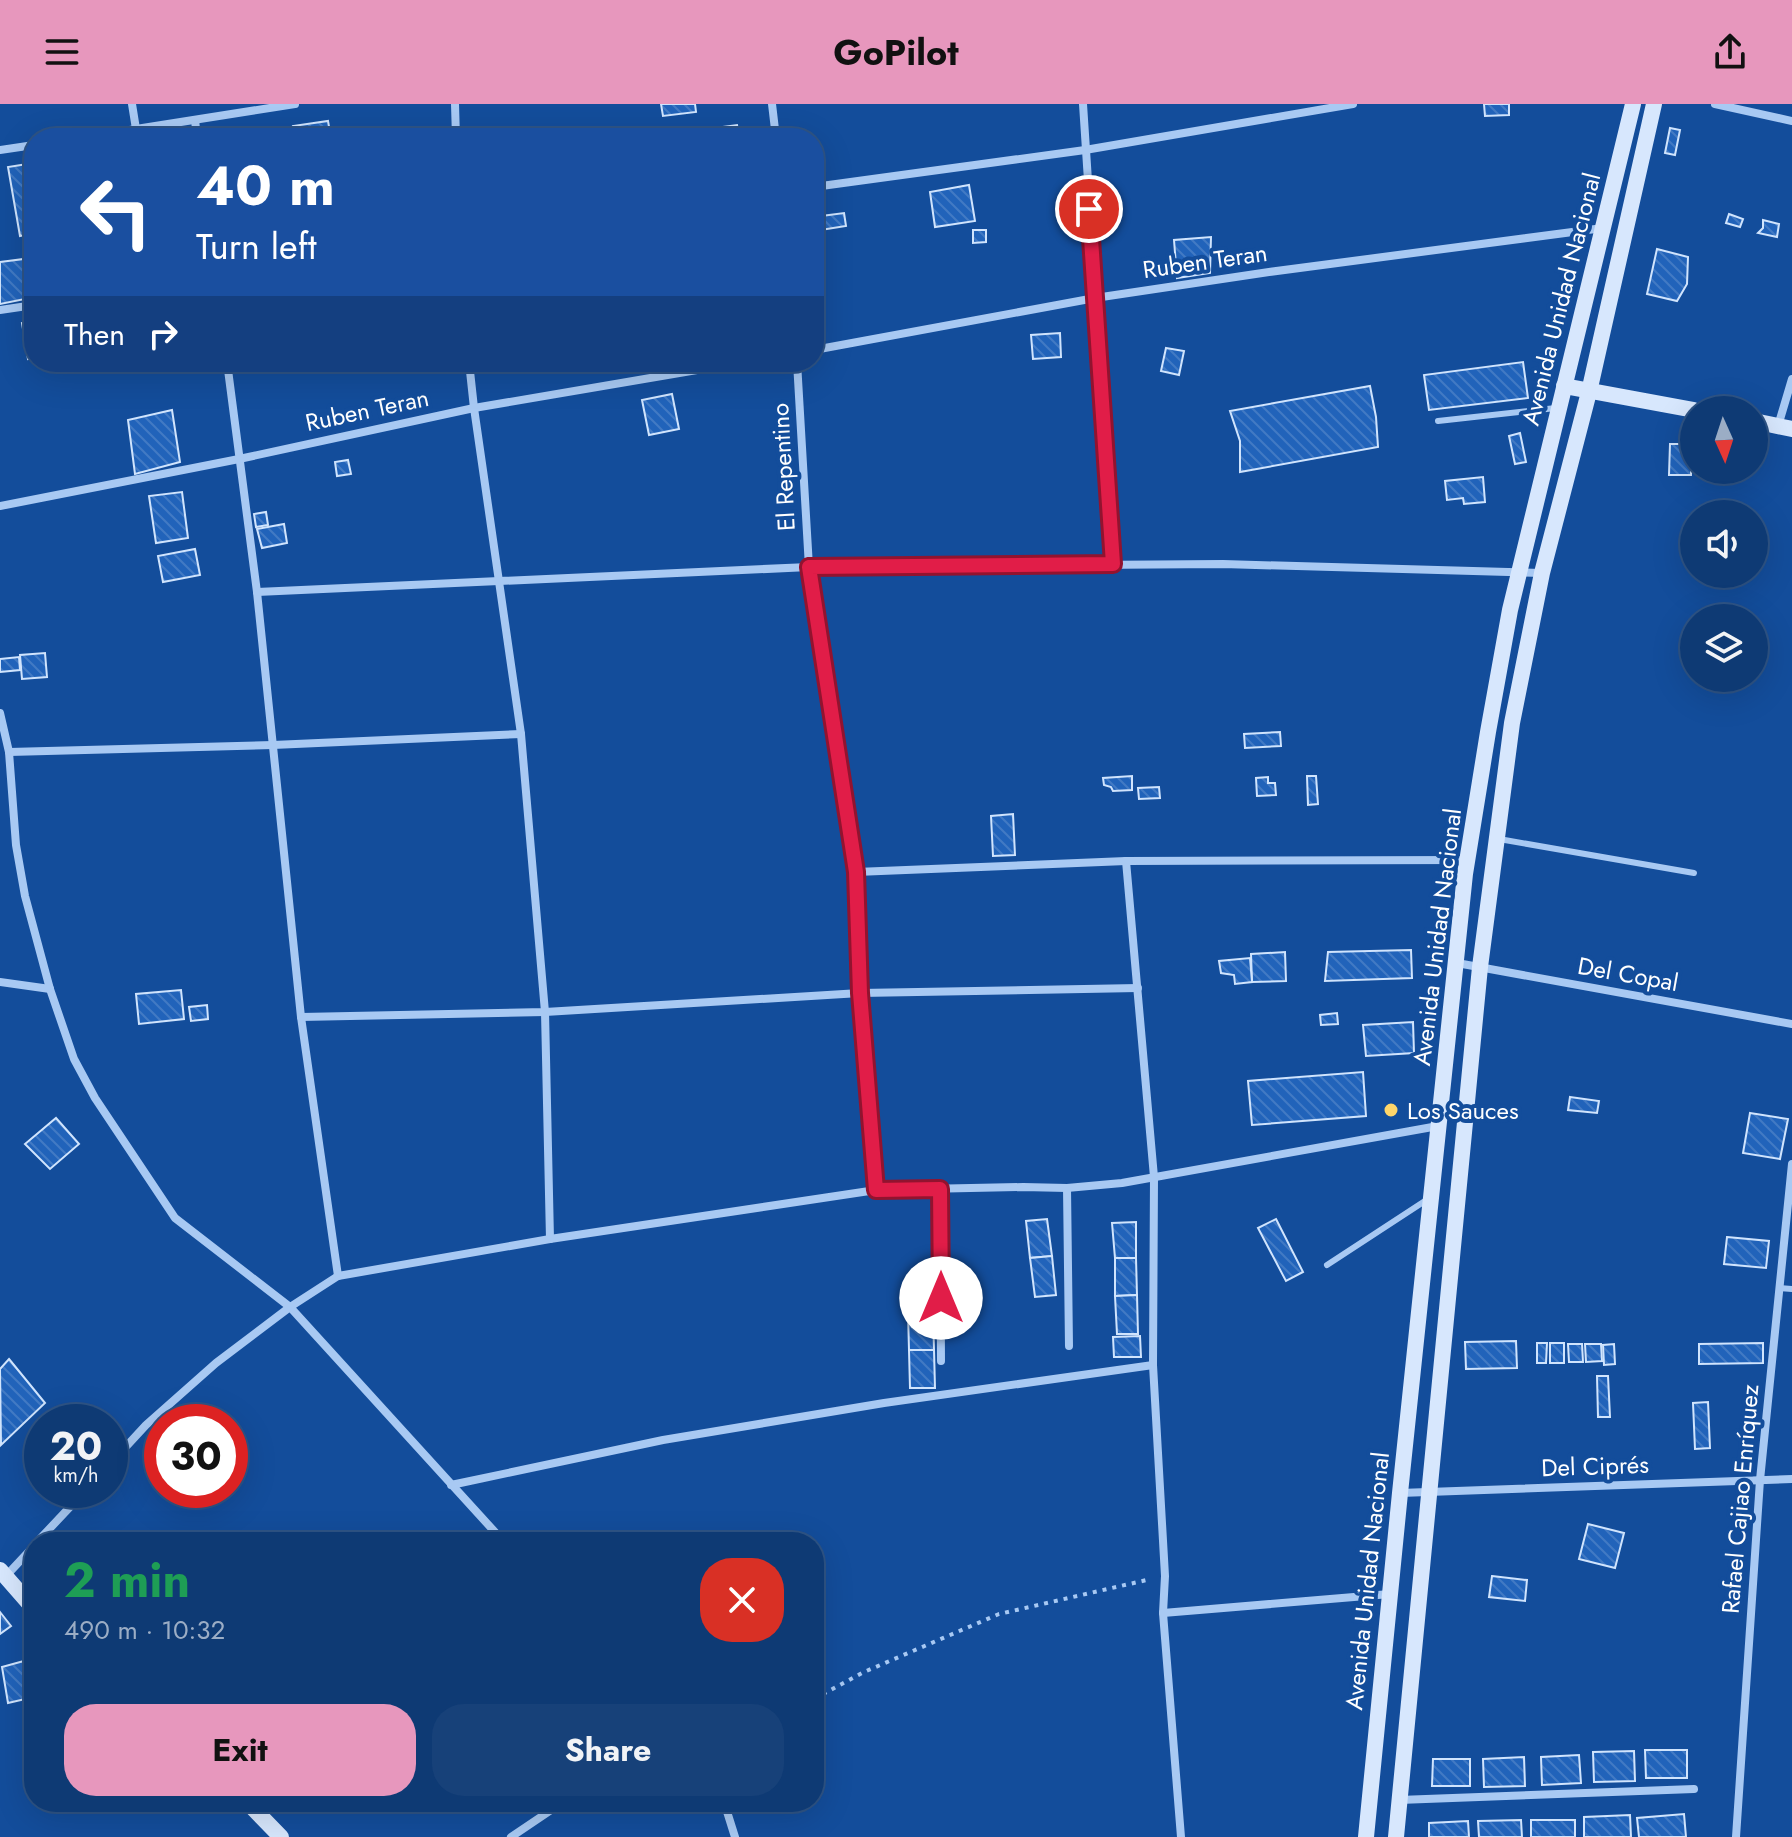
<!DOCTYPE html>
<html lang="en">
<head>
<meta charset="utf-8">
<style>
  :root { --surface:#0e3a74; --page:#174179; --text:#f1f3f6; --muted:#9badc5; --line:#2e5486; --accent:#e797bd }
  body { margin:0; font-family:Jost,sans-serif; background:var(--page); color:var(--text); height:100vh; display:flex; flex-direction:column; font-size:30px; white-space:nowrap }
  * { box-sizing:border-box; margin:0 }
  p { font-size:26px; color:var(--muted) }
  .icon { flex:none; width:44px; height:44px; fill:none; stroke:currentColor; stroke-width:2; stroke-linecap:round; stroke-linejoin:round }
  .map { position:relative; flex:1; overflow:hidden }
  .drawer { position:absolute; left:24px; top:1428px; width:800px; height:280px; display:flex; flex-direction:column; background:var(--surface); border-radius:32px; box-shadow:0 8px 32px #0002,0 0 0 2px var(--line) }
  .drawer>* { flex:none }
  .guide { position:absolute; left:24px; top:24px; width:800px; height:244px; border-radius:32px; box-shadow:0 8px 32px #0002,0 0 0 2px var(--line); background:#1a4fa0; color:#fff; overflow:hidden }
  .needle { width:52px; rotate:177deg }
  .fabs { position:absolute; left:1680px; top:292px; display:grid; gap:16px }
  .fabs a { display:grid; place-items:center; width:88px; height:88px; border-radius:50%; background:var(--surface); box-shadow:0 8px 32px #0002,0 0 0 2px var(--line); font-size:40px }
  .speed { position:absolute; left:24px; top:1300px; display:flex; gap:16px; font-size:40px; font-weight:700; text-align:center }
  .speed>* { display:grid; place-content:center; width:104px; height:104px; border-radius:50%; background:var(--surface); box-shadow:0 8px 32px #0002,0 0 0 2px var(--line); line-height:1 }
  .speed small { font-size:20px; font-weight:400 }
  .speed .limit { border:12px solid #d22; background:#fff; color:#111 }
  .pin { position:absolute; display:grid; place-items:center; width:68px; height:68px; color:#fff; margin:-34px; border:4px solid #fff; border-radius:50%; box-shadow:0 2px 8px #0007 }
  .me { position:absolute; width:88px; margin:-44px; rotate:0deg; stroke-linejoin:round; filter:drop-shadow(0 0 6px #0008) }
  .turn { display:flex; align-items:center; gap:28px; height:168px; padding:0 40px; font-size:36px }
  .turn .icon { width:104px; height:104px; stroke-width:2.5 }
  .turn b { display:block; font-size:56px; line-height:68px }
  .then { display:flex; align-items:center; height:76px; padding:0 40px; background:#0003; gap:16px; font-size:30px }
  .round { display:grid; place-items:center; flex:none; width:84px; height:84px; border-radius:32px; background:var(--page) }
  .headline { display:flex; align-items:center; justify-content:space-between; height:136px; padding:0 40px }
  h1 { font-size:48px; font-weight:700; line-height:60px; color:#1e9e55 }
  .action { display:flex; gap:16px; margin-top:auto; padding:16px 40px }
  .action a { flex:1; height:92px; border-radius:32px; background:var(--accent); color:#111; font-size:32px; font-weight:700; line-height:92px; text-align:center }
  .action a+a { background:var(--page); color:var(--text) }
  header { display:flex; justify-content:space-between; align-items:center; height:104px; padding:0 40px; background:var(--accent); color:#111; font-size:36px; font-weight:700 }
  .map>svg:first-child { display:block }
</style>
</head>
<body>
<header><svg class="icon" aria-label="menu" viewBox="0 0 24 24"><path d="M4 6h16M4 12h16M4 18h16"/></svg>GoPilot<svg class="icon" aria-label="share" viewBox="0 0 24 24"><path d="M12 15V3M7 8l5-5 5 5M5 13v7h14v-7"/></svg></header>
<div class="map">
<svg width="1792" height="1733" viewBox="0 0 1792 1733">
  <defs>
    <pattern id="building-back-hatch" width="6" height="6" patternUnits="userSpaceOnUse" patternTransform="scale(2)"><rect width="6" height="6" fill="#2163ba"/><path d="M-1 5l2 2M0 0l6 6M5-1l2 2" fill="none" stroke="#427ac4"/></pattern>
  </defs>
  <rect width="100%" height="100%" fill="#134d9b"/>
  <g fill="url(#building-back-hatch)" stroke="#d0e4fd" stroke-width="2">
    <polygon points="661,0 695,0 696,8 663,12"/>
    <polygon points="1484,0 1509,0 1509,11 1485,12"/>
    <polygon points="328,17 331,34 295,34 293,22"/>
    <polygon points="737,21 739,34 715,34 714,24"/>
    <polygon points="1670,24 1680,26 1675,51 1665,49"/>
    <polygon points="34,59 34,129 20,132 8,63"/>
    <polygon points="969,81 975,117 935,123 930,88"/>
    <polygon points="844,109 846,122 814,127 814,113"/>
    <polygon points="1729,110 1743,115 1740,123 1726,119"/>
    <polygon points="1763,116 1779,120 1777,133 1758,129 1763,124"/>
    <polygon points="973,126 986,126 986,138 973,139"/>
    <polygon points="1211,133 1210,169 1177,174 1174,136"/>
    <polygon points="1657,145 1688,153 1687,180 1677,197 1647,190"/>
    <polygon points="24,155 25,195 0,200 0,158"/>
    <polygon points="34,217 34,254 28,255 22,219"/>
    <polygon points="1060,229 1061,253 1033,255 1031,231"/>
    <polygon points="1166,244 1184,247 1179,271 1161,267"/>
    <polygon points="1523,258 1528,294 1429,306 1424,271"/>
    <polygon points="1370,282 1376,313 1378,343 1240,368 1240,337 1230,307"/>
    <polygon points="672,290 679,325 649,331 642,296"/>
    <polygon points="172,306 180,358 135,370 128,316"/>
    <polygon points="1520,329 1526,358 1515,360 1509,332"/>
    <polygon points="1670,340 1692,340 1691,371 1669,371"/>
    <polygon points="348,356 351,370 337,372 335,358"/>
    <polygon points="1483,373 1485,398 1464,400 1463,394 1447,396 1445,377"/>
    <polygon points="182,388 188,434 156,439 149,392"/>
    <polygon points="266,408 268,421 256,423 254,410"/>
    <polygon points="284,420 287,439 262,444 257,425"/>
    <polygon points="195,445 200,471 163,478 158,452"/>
    <polygon points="45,549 47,573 22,575 20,551"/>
    <polygon points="19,553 20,566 0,568 0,555"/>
    <polygon points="1280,628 1281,642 1245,644 1244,630"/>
    <polygon points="1132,672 1132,686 1113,687 1111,683 1104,681 1103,674"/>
    <polygon points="1307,672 1316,672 1318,700 1308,701"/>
    <polygon points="1268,673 1268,679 1275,679 1276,691 1257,692 1256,674"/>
    <polygon points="1159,683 1160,694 1139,695 1138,684"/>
    <polygon points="1013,710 1015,751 993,752 991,712"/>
    <polygon points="1411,846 1412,874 1325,877 1328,848"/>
    <polygon points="1285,848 1286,877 1252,878 1251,850"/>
    <polygon points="1250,854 1252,878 1235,880 1234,871 1221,869 1219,857"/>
    <polygon points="181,886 184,915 139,920 136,890"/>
    <polygon points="207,901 208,915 191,917 189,903"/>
    <polygon points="1337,909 1338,920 1321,921 1320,911"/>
    <polygon points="1413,918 1414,949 1366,952 1363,921"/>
    <polygon points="1363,968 1366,1012 1252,1021 1248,977"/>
    <polygon points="1570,993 1599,997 1597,1009 1568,1006"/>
    <polygon points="1750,1009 1788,1015 1780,1055 1743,1049"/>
    <polygon points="56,1014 79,1040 50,1065 25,1040"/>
    <polygon points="1047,1115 1052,1152 1030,1154 1026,1117"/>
    <polygon points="1276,1115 1303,1168 1286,1177 1258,1124"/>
    <polygon points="1136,1118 1136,1154 1115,1154 1112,1119"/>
    <polygon points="1727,1133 1769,1137 1766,1164 1724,1160"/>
    <polygon points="1052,1152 1056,1191 1035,1193 1030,1154"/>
    <polygon points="1115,1154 1136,1154 1137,1191 1115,1192"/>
    <polygon points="907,1173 932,1173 933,1208 908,1209"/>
    <polygon points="1137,1191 1138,1230 1117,1230 1115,1192"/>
    <polygon points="933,1208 934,1246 909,1246 908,1209"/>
    <polygon points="1140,1232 1141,1253 1114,1253 1113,1233"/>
    <polygon points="1516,1237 1517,1264 1466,1265 1465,1238"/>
    <polygon points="1537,1239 1547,1239 1546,1259 1537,1259"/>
    <rect x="1550" y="1239" width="14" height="20"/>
    <polygon points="1763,1239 1763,1259 1699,1260 1699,1240"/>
    <polygon points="1568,1240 1582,1240 1583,1258 1569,1258"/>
    <polygon points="1585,1240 1601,1240 1602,1257 1586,1258"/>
    <polygon points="1614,1240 1615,1260 1604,1261 1603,1241"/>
    <polygon points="909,1246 934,1246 935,1284 910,1284"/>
    <polygon points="9,1255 45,1299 1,1341 0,1265"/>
    <polygon points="1597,1272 1608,1272 1610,1313 1598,1313"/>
    <polygon points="1708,1298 1710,1344 1695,1345 1693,1299"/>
    <polygon points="1588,1420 1624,1429 1615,1464 1579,1455"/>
    <polygon points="1492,1472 1527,1476 1525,1497 1489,1493"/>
    <polygon points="0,1508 11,1522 0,1530"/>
    <polygon points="31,1555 34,1569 34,1593 8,1599 2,1563"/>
    <polygon points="1645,1646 1687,1646 1687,1674 1646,1674"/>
    <polygon points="1634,1647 1635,1677 1594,1678 1593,1648"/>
    <polygon points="1579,1651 1581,1679 1542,1681 1541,1653"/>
    <polygon points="1524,1653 1525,1682 1484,1683 1483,1655"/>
    <polygon points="1433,1655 1470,1655 1470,1682 1432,1682"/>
    <polygon points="1684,1710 1686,1733 1639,1733 1637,1714"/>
    <polygon points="1630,1711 1631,1733 1584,1733 1584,1713"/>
    <polygon points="1521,1716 1522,1733 1479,1733 1478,1717"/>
    <rect x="1531" y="1716" width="44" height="17"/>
    <polygon points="1468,1717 1469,1733 1429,1733 1429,1719"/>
  </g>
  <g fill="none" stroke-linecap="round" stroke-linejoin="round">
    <polyline stroke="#a8c9f3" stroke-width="4" stroke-dasharray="4 6" stroke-linecap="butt" points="814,1595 864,1568 999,1510 1151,1475"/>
    <g stroke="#a8c9f3" stroke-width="6">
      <polyline points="1438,317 1556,304"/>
      <polyline points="1499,735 1694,769"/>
      <polyline points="1327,1161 1428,1095"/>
      <polyline points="1779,1184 1792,1185"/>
    </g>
    <g stroke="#a8c9f3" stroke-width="8">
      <polyline points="132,0 136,25"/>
      <polyline points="455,0 456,34"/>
      <polyline points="772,0 776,34"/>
      <polyline points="1083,0 1113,460"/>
      <polyline points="1715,0 1792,17"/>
      <polyline points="195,16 197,34"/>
      <polyline points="79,34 295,0"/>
      <polyline points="0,46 34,41"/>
      <polyline points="814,83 1085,46 1353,0"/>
      <polyline points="0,206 34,201"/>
      <polyline points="814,246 1095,194 1269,168 1603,124"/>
      <polyline points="227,258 257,488 301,913 338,1172"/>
      <polyline points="469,258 474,304 521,630 545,908 550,1135"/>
      <polyline points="797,258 809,463 856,768 860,889 876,1086"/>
      <polyline points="1778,322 1792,275"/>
      <polyline points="0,402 239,355 474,304 744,258"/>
      <polyline points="257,488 809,463 1223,460 1541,469"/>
      <polyline points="0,609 9,648 16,741 25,792 50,885 74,955 95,994 175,1114 290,1203 504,1438"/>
      <polyline points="9,648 273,641 521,630"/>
      <polyline points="1126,757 1154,1073 1153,1261 1165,1472 1163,1509 1181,1733"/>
      <polyline points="856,768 1126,757 1467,756"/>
      <polyline points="1457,859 1792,920"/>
      <polyline points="0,878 50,885"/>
      <polyline points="301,913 545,908 860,889 1138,884"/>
      <polyline points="1067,1084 1069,1242"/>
      <polyline points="940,1085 941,1257"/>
      <polyline points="110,1360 146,1321 216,1259 290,1203 338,1172 550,1135 876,1086 1023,1083 1067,1084 1122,1079 1438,1022"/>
      <polyline points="451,1381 663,1336 884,1299 1153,1261"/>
      <polyline points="1400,1389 1792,1375"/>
      <polyline points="37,1438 86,1386"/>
      <polyline points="5,1473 34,1442"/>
      <polyline points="1163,1509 1390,1490"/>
      <polyline points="1399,1696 1694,1685"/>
      <polyline points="724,1698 735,1733"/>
      <polyline points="511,1733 563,1698"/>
      <polyline points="1736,1733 1760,1376 1792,1060"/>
    </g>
    <g stroke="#d7e7fd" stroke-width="16">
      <polyline points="1564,282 1694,306"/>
      <polyline points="1754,317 1792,325"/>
      <polyline points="0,1466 34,1505"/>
      <polyline points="247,1698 281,1733"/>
      <polyline points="1366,1733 1400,1389 1465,770 1488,628 1510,506 1633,0"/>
      <polyline points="1396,1733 1480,863 1512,619 1542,469 1589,288 1654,0"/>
    </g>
  </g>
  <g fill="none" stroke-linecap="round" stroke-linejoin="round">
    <g stroke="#92132f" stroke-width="20">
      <polyline id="route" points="941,1194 940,1085 876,1086 860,889 856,768 809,463 1113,460 1089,105"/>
    </g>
    <use href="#route" stroke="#e11d48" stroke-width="14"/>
  </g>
  <circle fill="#ffd66a" stroke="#134d9b" stroke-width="3" cx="1391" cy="1006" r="8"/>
  <g text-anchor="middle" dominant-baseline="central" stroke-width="8" stroke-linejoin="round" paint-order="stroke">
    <g font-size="24" fill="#fff" stroke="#134d9b">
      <text transform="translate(1205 157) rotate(-8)">Ruben Teran</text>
      <text transform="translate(1561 195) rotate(-76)">Avenida Unidad Nacional</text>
      <text transform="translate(367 306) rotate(-12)">Ruben Teran</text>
      <text transform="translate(783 363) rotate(-93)">El Repentino</text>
      <text transform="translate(1437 833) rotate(-83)">Avenida Unidad Nacional</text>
      <text transform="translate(1628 870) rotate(10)">Del Copal</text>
      <text transform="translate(1595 1362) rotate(-2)">Del Ciprés</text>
      <text transform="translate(1740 1395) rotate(-85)">Rafael Cajiao Enríquez</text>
      <text transform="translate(1367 1477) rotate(-84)">Avenida Unidad Nacional</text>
    </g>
    <g font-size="24" fill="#fff" stroke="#134d9b" text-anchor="start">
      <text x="1407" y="1006">Los Sauces</text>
    </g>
  </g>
</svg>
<div class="fabs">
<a><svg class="needle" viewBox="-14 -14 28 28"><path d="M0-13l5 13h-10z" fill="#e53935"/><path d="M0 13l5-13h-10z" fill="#9badc5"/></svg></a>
<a><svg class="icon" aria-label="sound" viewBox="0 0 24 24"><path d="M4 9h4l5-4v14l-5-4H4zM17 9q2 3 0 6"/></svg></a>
<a><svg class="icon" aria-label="layers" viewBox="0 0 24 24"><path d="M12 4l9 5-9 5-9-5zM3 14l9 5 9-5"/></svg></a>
</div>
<div class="speed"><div>20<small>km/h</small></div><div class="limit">30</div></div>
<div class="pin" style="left:1089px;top:105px;background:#d93025"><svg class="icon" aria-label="arrive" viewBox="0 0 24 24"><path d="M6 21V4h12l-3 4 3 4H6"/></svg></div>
<svg class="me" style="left:941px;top:1194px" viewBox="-20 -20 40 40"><circle r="19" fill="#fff"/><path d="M0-13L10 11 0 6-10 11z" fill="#e11d48"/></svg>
<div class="guide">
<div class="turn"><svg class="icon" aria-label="left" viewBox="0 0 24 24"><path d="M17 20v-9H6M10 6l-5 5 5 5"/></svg><div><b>40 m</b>Turn left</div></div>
<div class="then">Then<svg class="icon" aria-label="right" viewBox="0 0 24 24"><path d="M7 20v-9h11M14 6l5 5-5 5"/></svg></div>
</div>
<section class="drawer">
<div class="headline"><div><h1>2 min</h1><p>490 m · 10:32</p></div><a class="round" style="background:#d93025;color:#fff"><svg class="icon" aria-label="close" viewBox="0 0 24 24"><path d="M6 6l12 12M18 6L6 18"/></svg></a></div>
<div class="action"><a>Exit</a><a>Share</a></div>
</section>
</div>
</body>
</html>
